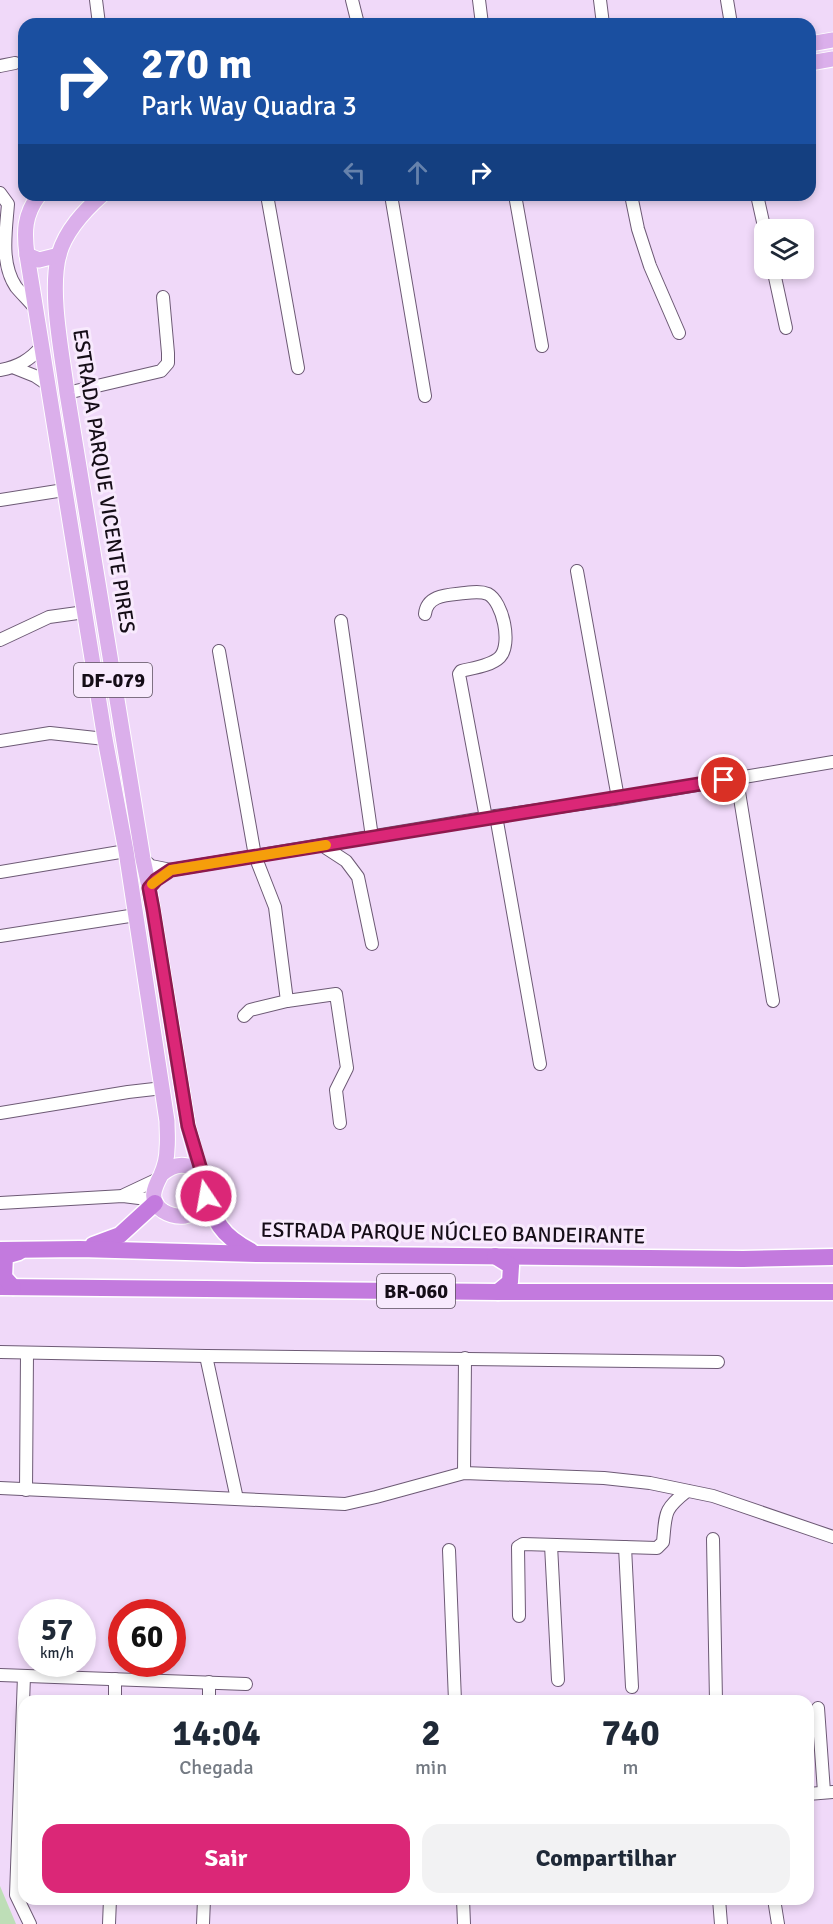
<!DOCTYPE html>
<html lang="pt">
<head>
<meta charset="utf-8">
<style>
  :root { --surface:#fff; --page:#f2f2f3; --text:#1f2937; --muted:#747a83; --accent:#db2777 }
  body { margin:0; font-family:Signika,sans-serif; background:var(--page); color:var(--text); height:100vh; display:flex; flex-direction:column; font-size:22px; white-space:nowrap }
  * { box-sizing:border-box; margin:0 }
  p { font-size:20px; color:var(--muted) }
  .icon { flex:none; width:33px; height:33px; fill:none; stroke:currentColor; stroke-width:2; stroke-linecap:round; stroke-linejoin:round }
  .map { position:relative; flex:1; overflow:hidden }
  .sheet { position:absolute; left:18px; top:1695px; width:796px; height:210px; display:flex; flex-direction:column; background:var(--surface); border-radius:18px; box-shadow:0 3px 9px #0003 }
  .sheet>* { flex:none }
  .hud { position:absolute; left:18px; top:18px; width:798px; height:183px; border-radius:18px; box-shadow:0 3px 9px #0003; background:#1a4fa0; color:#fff; overflow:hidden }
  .buttons { position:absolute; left:754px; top:219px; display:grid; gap:12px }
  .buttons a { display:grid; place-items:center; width:60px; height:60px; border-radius:12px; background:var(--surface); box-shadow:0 3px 9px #0003; font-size:30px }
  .speed { position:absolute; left:18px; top:1599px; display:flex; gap:12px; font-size:30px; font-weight:700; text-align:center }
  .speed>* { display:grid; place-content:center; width:78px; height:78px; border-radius:50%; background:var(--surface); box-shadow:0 3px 9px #0003; line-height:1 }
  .speed small { font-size:15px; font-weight:400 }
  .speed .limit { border:9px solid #d22; background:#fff; color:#111 }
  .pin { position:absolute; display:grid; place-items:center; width:51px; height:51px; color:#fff; margin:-26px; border:3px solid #fff; border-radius:50%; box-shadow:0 2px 6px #0007 }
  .me { position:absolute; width:66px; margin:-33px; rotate:348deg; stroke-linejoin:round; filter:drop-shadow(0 0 4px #0008) }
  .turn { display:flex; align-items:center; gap:21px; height:126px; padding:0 24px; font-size:27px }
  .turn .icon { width:78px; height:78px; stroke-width:2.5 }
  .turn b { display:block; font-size:42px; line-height:51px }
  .lanes { display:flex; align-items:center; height:57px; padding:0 24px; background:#0003; justify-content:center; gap:30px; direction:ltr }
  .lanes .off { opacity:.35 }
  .eta { display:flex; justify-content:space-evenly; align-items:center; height:102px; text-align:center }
  .eta b { font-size:36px; font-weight:700; line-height:42px }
  .cta { display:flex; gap:12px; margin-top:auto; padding:12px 24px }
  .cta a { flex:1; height:69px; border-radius:18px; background:var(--accent); color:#fff; font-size:24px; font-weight:700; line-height:69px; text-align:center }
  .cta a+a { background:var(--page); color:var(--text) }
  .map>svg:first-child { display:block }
</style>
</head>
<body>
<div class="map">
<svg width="833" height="1924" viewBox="0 0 833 1924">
  <rect width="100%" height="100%" fill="#f0d9f9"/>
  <polygon fill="#bedeb7" points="0,1886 16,1924 0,1924"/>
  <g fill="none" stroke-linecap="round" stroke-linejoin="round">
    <g stroke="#6d5a75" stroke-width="14">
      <g id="minor">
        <polyline points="96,0 99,24"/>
        <polyline points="352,0 358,24"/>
        <polyline points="479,0 482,24"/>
        <polyline points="600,0 603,24"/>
        <polyline points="727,0 731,24"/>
        <polyline points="0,66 15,63"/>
        <path d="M0 193 8 204C6 231 0 263 16 287 22 294 29 301 35 308"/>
        <polyline points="267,195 298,368"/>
        <polyline points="391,195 425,396"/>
        <polyline points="515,195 542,346"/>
        <polyline points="631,195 638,229 650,266 679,333"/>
        <polyline points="757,195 765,231"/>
        <polyline points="773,268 786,328"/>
        <polyline points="15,368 35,376 47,384"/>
        <path d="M0 370C18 367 30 360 42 346"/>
        <polyline points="67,393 161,371 168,363 168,353 163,297"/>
        <polyline points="0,500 64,490"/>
        <polyline points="577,571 618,798"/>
        <path d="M425 614C427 594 449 595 465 593 473 592 481 591 488 594 503 602 512 644 500 657 491 666 473 668 461 671L459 674 486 818"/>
        <polyline points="341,621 372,837"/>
        <polyline points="0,640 49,617 85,612"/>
        <polyline points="219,651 255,856 275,907 287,1001 250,1010 244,1016"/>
        <polyline points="0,741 50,733 105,739"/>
        <polyline points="729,779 739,792 773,1001"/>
        <polyline points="496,816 540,1064"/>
        <polyline points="323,846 346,861 358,877 372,944"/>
        <polyline points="143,859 151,866 171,870 496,816 614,799 833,762"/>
        <polyline points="0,872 126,851"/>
        <polyline points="0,936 136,915"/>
        <polyline points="287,1001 336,994 347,1068 336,1090 340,1123"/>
        <polyline points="0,1113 128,1092 163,1088"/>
        <polyline points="124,1195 158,1179"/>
        <polyline points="0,1203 123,1196 155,1200"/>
        <polyline points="0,1352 206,1356 718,1362"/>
        <polyline points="206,1356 237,1499"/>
        <polyline points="464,1473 465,1358"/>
        <polyline points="0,1488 345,1504 376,1497 464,1473 604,1478 650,1483 713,1496 833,1537"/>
        <polyline points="26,1490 27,1353"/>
        <polyline points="713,1539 716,1701"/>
        <polyline points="551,1545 558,1680"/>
        <polyline points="625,1547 632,1687"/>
        <polyline points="449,1550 455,1701"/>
        <path d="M519 1616 518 1547 523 1544 657 1548 663 1542C666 1513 663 1510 687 1491"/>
        <polyline points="0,1675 246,1684"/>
        <polyline points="24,1676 16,1895 30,1924"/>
        <polyline points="115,1701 115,1679"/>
        <polyline points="209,1701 209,1682"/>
        <polyline points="818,1708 824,1792"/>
        <polyline points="808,1794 833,1792"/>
        <polyline points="463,1899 464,1924"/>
        <polyline points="719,1899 721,1924"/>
        <polyline points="774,1899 778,1924"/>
        <polyline points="109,1924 110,1899"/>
        <polyline points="203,1924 204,1899"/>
      </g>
    </g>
    <g stroke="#fff" stroke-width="17">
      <g id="major">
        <polyline points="810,44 833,40"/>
        <polyline points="810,63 833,59"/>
        <path d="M39 195C24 215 24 232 27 255L105 739 126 851 167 1121C167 1130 168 1140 167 1149 167 1157 164 1168 161 1175 154 1188 148 1201 163 1211 171 1216 177 1217 185 1216 227 1207 198 1142 162 1174"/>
        <path d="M102 195C84 211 66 230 59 254 49 292 62 353 67 393L143 859 149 887 188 1127 202 1177"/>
        <polyline points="27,255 39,260 59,255"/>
      </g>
    </g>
    <g stroke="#fff" stroke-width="19">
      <g id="highway">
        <path d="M206 1190C215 1222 220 1235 251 1251"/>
        <polyline points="93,1245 120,1235 155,1203"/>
        <polyline points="0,1250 80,1249 257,1254 743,1259 833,1257"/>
        <polyline points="495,1256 511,1266 510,1282 498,1292"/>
        <polyline points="0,1287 498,1292 833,1292"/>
        <polyline points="13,1287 4,1277 5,1256 19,1252"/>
      </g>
    </g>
    <use href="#minor" stroke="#fff" stroke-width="12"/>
    <use href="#major" stroke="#dbafeb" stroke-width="15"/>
    <use href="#highway" stroke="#c37ade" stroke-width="16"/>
  </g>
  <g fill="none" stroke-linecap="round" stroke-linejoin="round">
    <g stroke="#8e194d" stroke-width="15">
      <polyline id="route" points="206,1196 205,1183 188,1126 153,909 149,888 156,880 171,870 724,780"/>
    </g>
    <use href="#route" stroke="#db2777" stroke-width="10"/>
    <polyline stroke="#f59e0b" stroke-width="10" points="152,884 171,870 326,845"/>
  </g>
  <g text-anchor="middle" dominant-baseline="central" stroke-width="6" stroke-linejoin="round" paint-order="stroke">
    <g fill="#f8eafd" stroke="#594f5c" stroke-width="1.5">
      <rect x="74" y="663" width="78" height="34" rx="4.5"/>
      <rect x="377" y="1274" width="78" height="34" rx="4.5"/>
    </g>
    <g font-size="20" font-weight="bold" fill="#150d17">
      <text x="113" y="680">DF-079</text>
      <text x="416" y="1291">BR-060</text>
    </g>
    <g font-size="21" fill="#150d17" stroke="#f8eafd">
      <text transform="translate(104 481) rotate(81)">ESTRADA PARQUE VICENTE PIRES</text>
      <text transform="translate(453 1233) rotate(1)">ESTRADA PARQUE NÚCLEO BANDEIRANTE</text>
    </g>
  </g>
</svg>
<div class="buttons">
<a><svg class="icon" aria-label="layers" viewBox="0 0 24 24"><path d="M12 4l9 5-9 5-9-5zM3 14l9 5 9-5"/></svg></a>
</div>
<div class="speed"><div>57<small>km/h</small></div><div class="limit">60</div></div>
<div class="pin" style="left:724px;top:780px;background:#d93025"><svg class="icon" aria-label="arrive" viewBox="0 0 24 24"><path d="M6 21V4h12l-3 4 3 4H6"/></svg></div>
<svg class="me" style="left:206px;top:1196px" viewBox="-20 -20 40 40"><circle r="17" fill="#db2777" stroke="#fff" stroke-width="3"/><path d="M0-11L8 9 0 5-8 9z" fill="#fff"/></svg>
<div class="hud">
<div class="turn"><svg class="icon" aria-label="right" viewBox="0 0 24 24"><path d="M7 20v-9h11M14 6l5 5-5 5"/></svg><div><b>270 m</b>Park Way Quadra 3</div></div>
<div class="lanes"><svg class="icon off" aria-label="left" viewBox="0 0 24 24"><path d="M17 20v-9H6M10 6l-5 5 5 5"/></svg><svg class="icon off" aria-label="ahead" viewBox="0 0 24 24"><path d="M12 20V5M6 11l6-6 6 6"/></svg><svg class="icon" aria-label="right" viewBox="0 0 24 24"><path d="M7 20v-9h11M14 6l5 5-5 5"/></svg></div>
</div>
<section class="sheet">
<div class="eta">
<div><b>14:04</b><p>Chegada</p></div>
<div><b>2</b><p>min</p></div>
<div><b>740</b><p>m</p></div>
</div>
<div class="cta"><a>Sair</a><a>Compartilhar</a></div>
</section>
</div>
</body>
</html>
